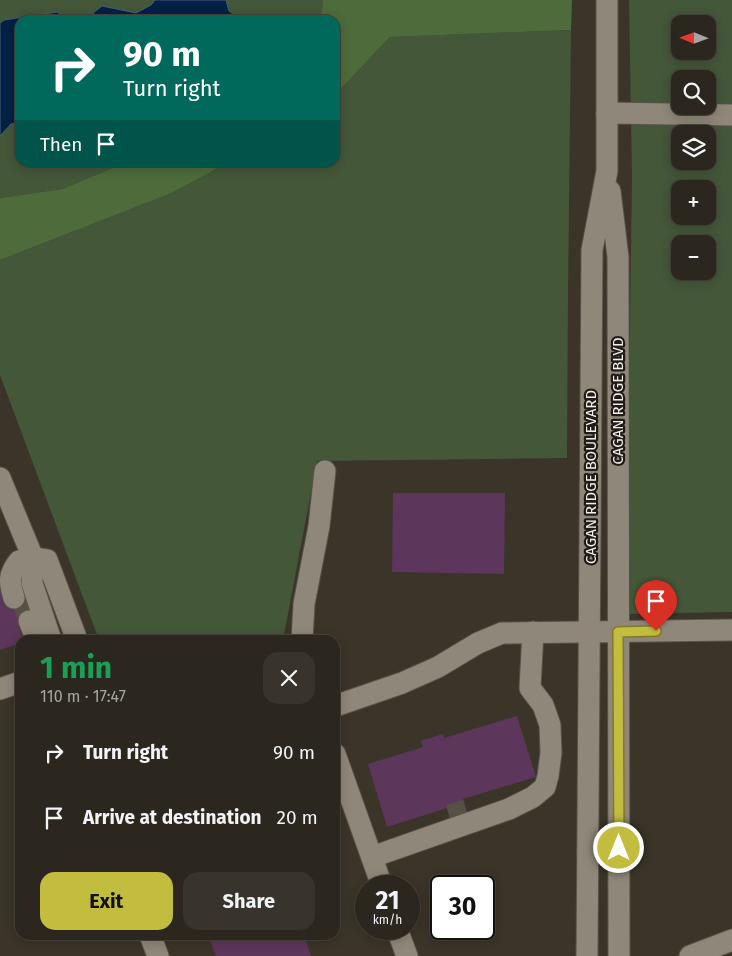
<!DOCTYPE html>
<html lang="en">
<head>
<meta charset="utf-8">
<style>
  :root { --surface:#2c271e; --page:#38332b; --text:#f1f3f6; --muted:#a6a5a4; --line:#48443c; --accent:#c2bd3f }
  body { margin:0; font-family:"Fira Sans",sans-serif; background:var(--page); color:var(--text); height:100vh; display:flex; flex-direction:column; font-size:19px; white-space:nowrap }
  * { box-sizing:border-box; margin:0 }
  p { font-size:16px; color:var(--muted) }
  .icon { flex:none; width:28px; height:28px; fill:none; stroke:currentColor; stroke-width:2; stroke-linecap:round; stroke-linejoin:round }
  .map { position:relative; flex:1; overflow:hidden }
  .details { position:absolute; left:15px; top:635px; width:325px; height:305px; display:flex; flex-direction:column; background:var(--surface); border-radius:15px; box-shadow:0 2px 12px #0003,0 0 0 1px var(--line) }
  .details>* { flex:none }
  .hud { position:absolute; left:15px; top:15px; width:325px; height:152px; border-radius:15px; box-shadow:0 2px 12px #0003,0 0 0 1px var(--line); background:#00695c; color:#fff; overflow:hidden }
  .needle { width:32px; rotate:271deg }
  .fabs { position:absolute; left:671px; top:15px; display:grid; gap:10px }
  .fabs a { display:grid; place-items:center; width:45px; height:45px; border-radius:10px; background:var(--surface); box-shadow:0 2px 12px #0003,0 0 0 1px var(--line); font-size:25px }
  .speed { position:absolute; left:355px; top:875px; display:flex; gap:10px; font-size:25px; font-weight:700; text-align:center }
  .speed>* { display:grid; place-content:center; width:65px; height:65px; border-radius:50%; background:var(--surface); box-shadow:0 2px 12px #0003,0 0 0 1px var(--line); line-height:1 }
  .speed small { font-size:12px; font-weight:400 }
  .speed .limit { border:2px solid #111; border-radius:8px; background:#fff; color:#111 }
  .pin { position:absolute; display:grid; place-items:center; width:42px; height:42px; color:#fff; margin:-51px -21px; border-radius:50% 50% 50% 0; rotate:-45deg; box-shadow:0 0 5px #0007 }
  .pin .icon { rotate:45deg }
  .me { position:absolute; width:55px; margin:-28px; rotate:0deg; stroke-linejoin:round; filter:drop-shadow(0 0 4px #0008) }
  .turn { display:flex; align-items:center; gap:18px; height:105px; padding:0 25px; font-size:22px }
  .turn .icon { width:65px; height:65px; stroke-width:2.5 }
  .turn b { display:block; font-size:35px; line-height:42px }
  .then { display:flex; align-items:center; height:48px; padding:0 25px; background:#0003; gap:10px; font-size:19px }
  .round { display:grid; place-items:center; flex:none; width:52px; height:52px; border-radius:15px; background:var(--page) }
  .summary { display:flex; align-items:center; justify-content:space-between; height:85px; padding:0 25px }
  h1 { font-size:30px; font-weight:700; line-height:38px; color:#1e9e55 }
  .button { display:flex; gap:10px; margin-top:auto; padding:10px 25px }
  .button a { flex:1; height:58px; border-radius:15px; background:var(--accent); color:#111; font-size:20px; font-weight:700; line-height:58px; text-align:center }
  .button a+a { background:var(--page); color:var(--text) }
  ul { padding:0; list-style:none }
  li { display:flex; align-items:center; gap:15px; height:65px; padding:0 25px }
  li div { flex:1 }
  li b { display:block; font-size:19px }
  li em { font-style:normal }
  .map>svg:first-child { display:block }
</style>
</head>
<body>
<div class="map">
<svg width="732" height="956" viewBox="0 0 732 956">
  <rect width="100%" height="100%" fill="#3b3428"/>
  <g fill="#445739" fill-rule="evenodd">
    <polygon points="0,0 155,0 151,5 136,13 102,6 92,16 85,20 70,20 57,12 4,20 0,23"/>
    <polygon points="226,0 323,0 323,5 319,20 241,20 229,11"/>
    <path d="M629 0H732V612L626 614 632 177ZM680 24H708V51H680ZM680 79H708V106H680ZM680 134H708V161H680ZM680 189H708V216H680ZM680 244H708V271H680Z"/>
    <polygon points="571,30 568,294 567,458 317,461 283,640 99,640 0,375 0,260 172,193 227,163 335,162 335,95 390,37"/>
    <polygon points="20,123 20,162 125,163 62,189 0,198 0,136 11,124"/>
  </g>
  <g fill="#4e6b3c">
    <polygon points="323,0 572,0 571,30 390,37 335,95 335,20 319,20 323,5"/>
    <polygon points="125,163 227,163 172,193 0,260 0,198 62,189"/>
  </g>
  <g fill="#012145" stroke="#4a5f76">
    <polygon points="155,0 226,0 229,11 241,20 85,20 92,16 94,12 102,6 136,13 151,5"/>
    <polygon points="57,12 70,20 20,20 20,123 11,124 0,136 0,23 4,20"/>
  </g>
  <g fill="#5d365b">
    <polygon points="393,493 505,493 504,574 392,572"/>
    <polygon points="0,576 9,600 26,594 34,619 18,625 23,640 20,640 20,643 0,650"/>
    <polygon points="517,716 536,777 463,799 469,817 451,823 447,808 387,827 368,764 423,747 421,741 443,734 444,738"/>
    <polygon points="208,935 304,935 311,956 216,956"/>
  </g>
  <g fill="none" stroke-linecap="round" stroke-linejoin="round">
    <g stroke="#575045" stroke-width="21" stroke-dasharray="21 11" stroke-linecap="butt">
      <polyline points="21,596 29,621"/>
      <polyline points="449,815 466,810"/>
    </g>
    <g stroke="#585249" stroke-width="23">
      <g id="minor">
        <polyline points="607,113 732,115"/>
        <polyline points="610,191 618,257 619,956"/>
        <polyline points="0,478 33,558 32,583 51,640"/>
        <path d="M14 598C9 582 8 575 19 561L33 558 47 560 77 640"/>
        <polyline points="29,621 37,640"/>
        <polyline points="302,640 304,604 319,526 325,471"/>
        <polyline points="0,689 20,682"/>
        <polyline points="335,706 402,683 438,667 478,643 502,633 732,630"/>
        <polyline points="335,754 382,886"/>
        <polyline points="372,857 509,809 533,797 545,787 548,776 551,753 550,725 543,705 530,688 533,632"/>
        <polyline points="397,929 407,956"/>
        <polyline points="150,935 158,956"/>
        <polyline points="587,956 592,250 607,171 607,0"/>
        <polyline points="690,956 732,940"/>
      </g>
    </g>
    <use href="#minor" stroke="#8f8779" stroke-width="21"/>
  </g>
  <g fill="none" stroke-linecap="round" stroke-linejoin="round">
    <g stroke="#7e7b29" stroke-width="12">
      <polyline id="route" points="619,848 618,632 656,631"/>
    </g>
    <use href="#route" stroke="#c2bd3f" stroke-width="9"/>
  </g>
  <g text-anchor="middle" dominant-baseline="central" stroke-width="4.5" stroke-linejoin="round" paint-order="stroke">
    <g font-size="15" fill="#f3efe7" stroke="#1f1c17">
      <text transform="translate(618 401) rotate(-90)">CAGAN RIDGE BLVD</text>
      <text transform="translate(591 477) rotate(-90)">CAGAN RIDGE BOULEVARD</text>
    </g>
  </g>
</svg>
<div class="fabs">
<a><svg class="needle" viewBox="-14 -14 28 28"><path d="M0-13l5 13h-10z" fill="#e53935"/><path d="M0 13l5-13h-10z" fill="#a6a5a4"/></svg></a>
<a><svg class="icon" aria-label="search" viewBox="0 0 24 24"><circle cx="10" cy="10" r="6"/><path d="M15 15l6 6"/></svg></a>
<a><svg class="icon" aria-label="layers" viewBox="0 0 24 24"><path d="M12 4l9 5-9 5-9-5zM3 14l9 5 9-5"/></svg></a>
<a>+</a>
<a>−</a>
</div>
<div class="speed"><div>21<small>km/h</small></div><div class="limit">30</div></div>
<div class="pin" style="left:656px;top:631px;background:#d93025"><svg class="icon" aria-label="arrive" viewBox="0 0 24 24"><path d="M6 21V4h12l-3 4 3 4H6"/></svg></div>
<svg class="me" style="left:619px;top:848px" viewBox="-20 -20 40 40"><circle r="17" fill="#c2bd3f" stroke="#fff" stroke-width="3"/><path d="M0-11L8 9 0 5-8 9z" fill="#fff"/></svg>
<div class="hud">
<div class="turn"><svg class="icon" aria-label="right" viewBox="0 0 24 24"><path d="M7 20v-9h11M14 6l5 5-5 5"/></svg><div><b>90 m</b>Turn right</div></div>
<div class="then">Then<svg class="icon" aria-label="arrive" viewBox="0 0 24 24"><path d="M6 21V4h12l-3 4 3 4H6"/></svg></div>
</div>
<section class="details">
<div class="summary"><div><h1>1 min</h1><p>110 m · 17:47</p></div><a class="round"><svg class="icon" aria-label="close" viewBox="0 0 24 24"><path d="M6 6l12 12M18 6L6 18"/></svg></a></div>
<ul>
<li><svg class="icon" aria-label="right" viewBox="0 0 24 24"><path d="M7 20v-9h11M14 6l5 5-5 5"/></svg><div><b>Turn right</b></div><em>90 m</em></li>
<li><svg class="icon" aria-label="arrive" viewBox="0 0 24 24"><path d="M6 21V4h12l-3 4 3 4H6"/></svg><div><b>Arrive at destination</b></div><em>20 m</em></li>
</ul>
<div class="button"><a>Exit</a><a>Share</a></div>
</section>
</div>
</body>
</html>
